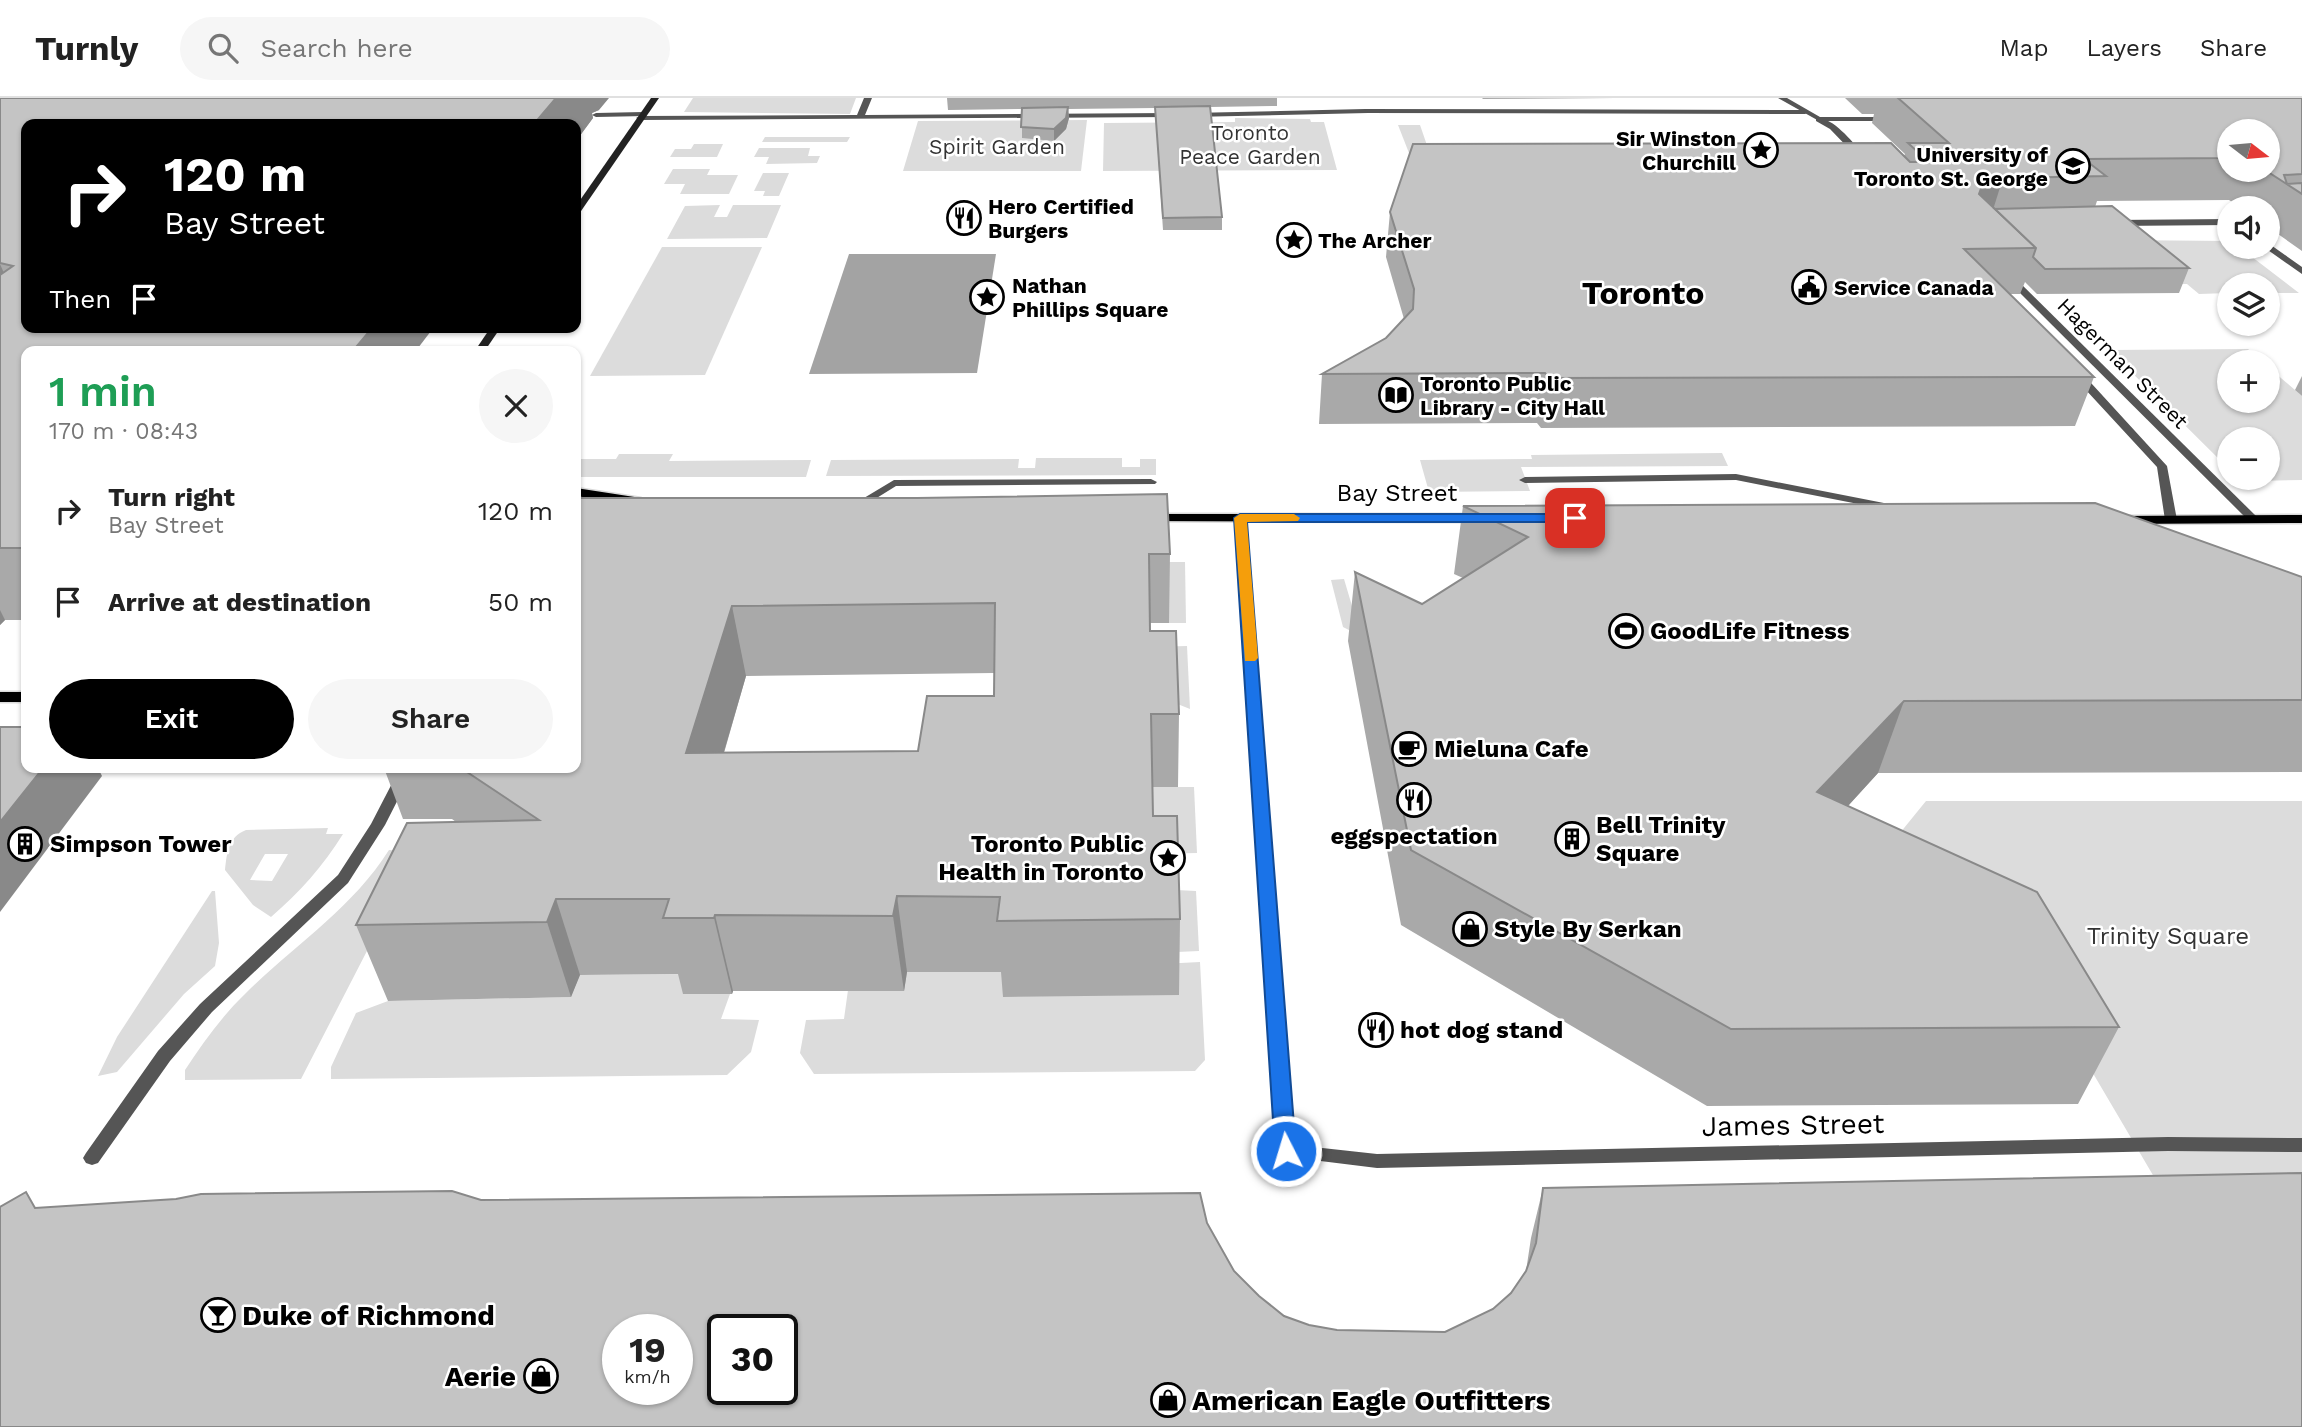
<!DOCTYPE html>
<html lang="en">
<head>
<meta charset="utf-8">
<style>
  :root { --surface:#fff; --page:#f6f6f6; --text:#222; --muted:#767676; --line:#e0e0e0; --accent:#000 }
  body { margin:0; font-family:"Work Sans",sans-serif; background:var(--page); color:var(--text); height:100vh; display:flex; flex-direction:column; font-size:26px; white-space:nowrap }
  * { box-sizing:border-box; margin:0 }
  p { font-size:23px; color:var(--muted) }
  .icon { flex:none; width:38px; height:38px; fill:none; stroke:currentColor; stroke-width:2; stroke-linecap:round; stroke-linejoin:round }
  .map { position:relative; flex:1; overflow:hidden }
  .side { position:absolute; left:21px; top:248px; width:560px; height:427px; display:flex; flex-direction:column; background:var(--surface); border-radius:14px; box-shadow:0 2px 5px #0004 }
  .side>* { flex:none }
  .hud { position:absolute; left:21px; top:21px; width:560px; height:214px; border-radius:14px; box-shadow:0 2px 5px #0004; background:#000; color:#fff; overflow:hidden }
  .needle { width:46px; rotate:106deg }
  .fabs { position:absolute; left:2217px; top:21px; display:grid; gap:14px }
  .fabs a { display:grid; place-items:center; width:63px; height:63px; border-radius:50%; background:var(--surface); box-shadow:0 2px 5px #0004; font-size:35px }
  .speed { position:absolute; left:602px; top:1216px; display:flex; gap:14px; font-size:35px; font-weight:700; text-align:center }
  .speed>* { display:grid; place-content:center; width:91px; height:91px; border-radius:50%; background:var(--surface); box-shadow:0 2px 5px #0004; line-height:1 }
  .speed small { font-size:18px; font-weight:400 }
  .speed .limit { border:4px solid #111; border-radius:10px; background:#fff; color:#111 }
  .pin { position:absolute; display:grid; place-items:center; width:60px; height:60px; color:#fff; margin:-30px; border-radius:14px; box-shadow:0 4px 10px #0006 }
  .me { position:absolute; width:77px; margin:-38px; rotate:355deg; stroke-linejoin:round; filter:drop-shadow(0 0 5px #0008) }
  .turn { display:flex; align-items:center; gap:24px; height:147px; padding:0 28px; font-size:32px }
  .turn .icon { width:91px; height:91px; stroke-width:2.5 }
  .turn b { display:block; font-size:49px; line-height:60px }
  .then { display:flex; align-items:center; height:66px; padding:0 28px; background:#0003; gap:14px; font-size:26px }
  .round { display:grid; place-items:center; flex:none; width:74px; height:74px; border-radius:37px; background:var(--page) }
  .headline { display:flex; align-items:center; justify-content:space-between; height:119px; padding:0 28px }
  h1 { font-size:42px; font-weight:600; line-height:52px; color:#1e9e55 }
  .button { display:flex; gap:14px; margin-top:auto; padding:14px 28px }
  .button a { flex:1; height:80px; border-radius:42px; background:var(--accent); color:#fff; font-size:28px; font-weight:600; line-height:80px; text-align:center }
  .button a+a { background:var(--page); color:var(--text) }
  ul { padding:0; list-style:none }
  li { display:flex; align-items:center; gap:21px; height:91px; padding:0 28px }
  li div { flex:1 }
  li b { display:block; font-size:26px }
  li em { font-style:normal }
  header { display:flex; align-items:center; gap:42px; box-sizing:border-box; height:98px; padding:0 35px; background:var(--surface); border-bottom:2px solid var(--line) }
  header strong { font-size:33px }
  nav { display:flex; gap:38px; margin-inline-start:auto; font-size:24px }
  .search { width:490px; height:63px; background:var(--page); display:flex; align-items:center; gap:18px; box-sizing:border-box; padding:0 24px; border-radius:38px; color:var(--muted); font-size:26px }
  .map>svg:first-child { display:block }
</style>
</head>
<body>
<header>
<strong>Turnly</strong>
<div class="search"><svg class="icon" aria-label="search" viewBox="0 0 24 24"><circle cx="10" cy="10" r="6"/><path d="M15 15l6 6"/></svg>Search here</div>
<nav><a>Map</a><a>Layers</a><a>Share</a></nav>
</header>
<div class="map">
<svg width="2302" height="1329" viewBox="0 0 2302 1329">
  <rect width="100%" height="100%" fill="#fff"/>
  <g fill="#dcdcdc" fill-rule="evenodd">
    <polygon points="693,0 856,0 850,16 684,14"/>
    <polygon points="1235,20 1310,21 1311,24 1324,24 1337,72 1103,73 1104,25 1235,24"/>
    <polygon points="1087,22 1081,73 903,73 918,23"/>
    <polygon points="1398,27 1420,27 1430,56 1409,55"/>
    <polygon points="765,39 850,39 847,44 762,44"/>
    <polygon points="694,46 723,46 717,59 670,59 675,51 691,51"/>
    <polygon points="759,50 810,50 808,58 820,58 817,65 766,66 769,59 754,59"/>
    <polygon points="673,71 710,71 707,77 738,77 729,96 680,96 685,86 664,86"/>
    <polygon points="763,75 789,75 779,98 763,98 765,93 754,93"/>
    <polygon points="720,107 714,119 727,119 733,107 781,107 767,140 667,141 685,108"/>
    <polygon points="2116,142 2229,143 2230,149 2239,149 2299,195 2268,195 2268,187 2230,187 2229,195 2199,196 2187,186 2169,186"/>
    <polygon points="662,149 762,149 705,277 590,278"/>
    <polygon points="2248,251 2263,264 2230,264 2230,303 2268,303 2268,269 2302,298 2302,382 2253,383 2243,380 2268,380 2268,341 2230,341 2229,371 2109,252"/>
    <polygon points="1722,355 1728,368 1521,369 1530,393 1429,394 1420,362 1532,361 1531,357"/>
    <polygon points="619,356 673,356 669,363 811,362 806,379 576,379 576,361 616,361"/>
    <polygon points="1036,360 1122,360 1122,369 1140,369 1140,361 1156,361 1156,377 826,378 831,362 1019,361 1018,370 1035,370"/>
    <polygon points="1166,464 1185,464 1186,525 1169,525"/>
    <polygon points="1344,481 1360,535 1402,559 1343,529 1331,482"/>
    <polygon points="1187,548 1190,611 1175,605 1150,549"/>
    <polygon points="1151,689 1194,689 1197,755 1152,756"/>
    <polygon points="1926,703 2302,703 2302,1082 2157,1084 2021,853 1865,778"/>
    <path d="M328 730 326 736H343C323 768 300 794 271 819L253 807 225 772C227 755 228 739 246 732ZM265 756H288L272 783 250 782Z"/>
    <path d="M389 752 418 754 301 981 185 982V972C202 946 222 918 245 896 294 847 351 812 389 752Z"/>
    <polygon points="1176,792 1196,793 1199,853 1177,854"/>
    <polygon points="212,793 215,793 219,845 215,868 184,896 117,974 98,978 117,939"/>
    <polygon points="1200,864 1205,962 1195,973 814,976 800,955 806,922 844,921 848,892 903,893 907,874 1006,874"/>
    <polygon points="688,876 730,896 721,921 759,922 751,954 727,977 331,981 331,969 356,915 388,903 571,899 580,877"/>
  </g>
  <polygon fill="#a3a3a3" points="849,156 996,156 977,275 809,276"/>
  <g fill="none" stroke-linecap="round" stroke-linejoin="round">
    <g stroke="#dbdbdb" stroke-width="3">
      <g id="primary">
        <polygon points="576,390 641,400 648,404 641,408 576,398"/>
        <polygon points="1146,416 1485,416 1492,420 1485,424 1141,423 1141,417"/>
        <polygon points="2302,417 2302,425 2119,426 2112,422 2119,418"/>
        <rect x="0" y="594" width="26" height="10"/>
      </g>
    </g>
    <g fill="#555" fill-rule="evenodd">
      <polygon points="1365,11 1805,12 1809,14 1805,16 1362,15"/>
      <polygon points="643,14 647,16 646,18 596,19 592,17 596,15"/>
      <path d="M1816 19C1835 21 1850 42 1863 55V59H1857L1830 31 1816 23Z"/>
      <polygon points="2077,273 2081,274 2167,368 2177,422 2175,424 2167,424 2165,422 2157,369 2073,278 2073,274"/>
      <polygon points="1736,376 1889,406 1895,409 1889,412 1736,382 1525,385 1519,382 1525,379"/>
      <polygon points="1151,381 1157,384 1155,386 896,388 859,411 851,411 849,409 894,382"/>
      <polygon points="400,670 414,670 385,727 348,785 212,914 170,963 98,1065 92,1067 86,1065 83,1060 86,1055 158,953 200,906 338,777 371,726"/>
    </g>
    <g fill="#555" fill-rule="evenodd">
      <polygon points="864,0 872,0 865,17 1171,15 1175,17 1171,19 640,22 636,20 640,18 857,17"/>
      <polygon points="1778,0 1787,0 1820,19 1891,19 1895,21 1891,23 1819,23"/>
      <polygon points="1365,11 1368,15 1191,19 1187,17 1191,15"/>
      <polygon points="2230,121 2230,127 2114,128 2110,125 2114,122"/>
      <polygon points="2268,145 2302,169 2302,176 2265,150 2268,149"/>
      <polygon points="2005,176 2011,176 2257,419 2257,423 2249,423 2005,180"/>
      <polygon points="1240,417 1246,420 1295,1047 1377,1056 2168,1039 2302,1040 2302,1054 2168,1053 1377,1070 1280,1058 1277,1053 1234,420"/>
    </g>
    <g fill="#222" fill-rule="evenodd">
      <polygon points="651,0 659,0 579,116 576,116 576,108"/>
      <polygon points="491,229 501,229 484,254 474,254"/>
    </g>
    <use href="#primary" fill="#000" fill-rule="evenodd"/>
  </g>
  <g fill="#a9a9a9" fill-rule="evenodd">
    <polygon points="0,0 599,12 592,15 593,20 576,43 576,26 26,254 26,522 5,522 0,527"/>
    <polygon points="947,0 1277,0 1277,8 1210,9 1222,119 1222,132 1163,132 1155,10 1068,11 1069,20 1066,31 1054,43 1022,40 1022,11 948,12"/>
    <polygon points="1482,0 1616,0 1483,1"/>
    <path d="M1845 0H2302V153L2268 129V110H2241L2229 102 2097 103 2095 109 2189 170 2179 195 2037 196 2025 184 2020 196H2010L2094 279 2075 328 1541 330 1537 325 1319 326 1322 276 1386 240 1404 221 1386 159 1390 114 1904 58 1905 56 1872 25 1874 16H1862ZM2230 33 2268 72H2230Z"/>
    <polygon points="2302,278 2302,298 2295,292"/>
    <path d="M576 400 1170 456 1169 525H1150V533L1179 616 1178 689H1153V718L1180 821 1179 897 1003 899 1001 874H907L904 893H733L732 896H683L678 876 580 877 571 899 388 903 356 827 456 724 452 721H403L384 670H576ZM994 575V598L918 653 724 655 746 578Z"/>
    <polygon points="1463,408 2302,479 2302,674 1878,675 1848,708 2119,929 2078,1006 1707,1008 1401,827 1348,543 1355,474 1422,506 1463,480 1454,476"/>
    <polygon points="1543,1090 2302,1329 0,1329 37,1110 481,1102 1207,1125 1234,1173 1259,1198 1284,1218 1309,1227 1337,1232 1445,1234 1493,1211 1511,1195 1526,1173 1531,1140"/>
  </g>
  <g fill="#898989">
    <polygon points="556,0 609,0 599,12 592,15 593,20 576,43 576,26 534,26"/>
    <polygon points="1068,9 1069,20 1066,31 1054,43 1054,31"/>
    <polygon points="2003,80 1991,118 1965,140 1983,85"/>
    <polygon points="0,166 26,225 0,237"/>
    <polygon points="366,229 434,229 415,254 352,254"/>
    <polygon points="732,508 746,578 702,729 686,655"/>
    <polygon points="0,512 5,522 0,527"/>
    <polygon points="1904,603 1878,675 1793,768 1817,694"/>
    <polygon points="43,670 98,670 102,678 0,814 0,724"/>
    <polygon points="897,798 907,874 904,893 893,818"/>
    <polygon points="556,801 580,877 571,899 547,824"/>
    <polygon points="715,817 733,893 732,896 714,820"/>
  </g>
  <g fill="#c4c4c4" stroke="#898989" stroke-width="2" fill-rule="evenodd">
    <polygon points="0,0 556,0 534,26 26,26 26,229 373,229 352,254 26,254 26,450 0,450 0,177 13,168 0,165"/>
    <polygon points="1898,0 2302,0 2302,76 2284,77 2287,86 2302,85 2302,96 2265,72 2268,72 2268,33 2230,33 2230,60 2084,61 2106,78 2003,80 1983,85 1979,96 2036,150 1964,151 2094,279 1549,280 1545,275 1322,276 1386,240 1413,211 1414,191 1390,114 1413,46 1891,45 1910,64 1918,64 1920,56 1908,45 1949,45"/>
    <polygon points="1210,8 1222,119 1163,120 1155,9"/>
    <polygon points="1068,9 1066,20 1054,31 1021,29 1022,10"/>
    <polygon points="2112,108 2189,170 2045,171 2033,159 2036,150 1995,111"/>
    <path d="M1167 396 1170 456H1149L1150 533H1176L1179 616H1151L1153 718H1177L1180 821 997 823 1000 799 897 798 893 818 715 817 714 820H663L669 801H556L547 824 356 827 407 725 539 722 461 670H576V400H917ZM995 505 994 598H927L918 653 686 655 732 508Z"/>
    <polygon points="2095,405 2302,479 2302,602 1904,603 1817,694 2037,794 2119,929 1731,931 1411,752 1355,474 1422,506 1528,439 1463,408"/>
    <polygon points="0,629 26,629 26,670 43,670 0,724"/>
    <path d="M2302 1075V1329H0V1109L26 1094 35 1110 176 1101 201 1096 452 1093 481 1102 1200 1095 1207 1125 1234 1173 1259 1198 1284 1218 1309 1227 1337 1232 1445 1234 1493 1211 1511 1195 1526 1173 1536 1145 1543 1090ZM618 1232H677V1292H618ZM723 1232H782V1292H723Z"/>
  </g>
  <polygon fill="#1a73e8" stroke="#114b97" stroke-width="2" points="1240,416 1575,416 1582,420 1575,424 1247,424 1296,1053 1293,1058 1278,1058 1275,1053 1234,420"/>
  <polygon fill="#f59e0b" points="1294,416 1300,420 1298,423 1247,424 1258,560 1255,563 1245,563 1234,420 1240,416"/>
  <defs>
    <g id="sight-ring" transform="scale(1.75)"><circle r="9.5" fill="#fff" stroke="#000" stroke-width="1.5"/><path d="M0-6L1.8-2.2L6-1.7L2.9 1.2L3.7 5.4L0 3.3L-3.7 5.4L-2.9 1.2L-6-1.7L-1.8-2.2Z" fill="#000"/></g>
    <g id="university-ring" transform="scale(1.75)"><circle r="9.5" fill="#fff" stroke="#000" stroke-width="1.5"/><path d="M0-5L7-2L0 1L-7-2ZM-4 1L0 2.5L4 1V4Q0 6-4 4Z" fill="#000"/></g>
    <g id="restaurant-ring" transform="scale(1.75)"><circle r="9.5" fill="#fff" stroke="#000" stroke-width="1.5"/><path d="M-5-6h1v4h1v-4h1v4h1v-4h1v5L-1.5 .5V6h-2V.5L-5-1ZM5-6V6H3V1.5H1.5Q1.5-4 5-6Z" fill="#000"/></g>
    <g id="civic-ring" transform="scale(1.75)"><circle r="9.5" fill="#fff" stroke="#000" stroke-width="1.5"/><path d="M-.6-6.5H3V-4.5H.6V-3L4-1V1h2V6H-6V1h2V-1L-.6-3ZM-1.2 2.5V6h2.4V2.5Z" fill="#000"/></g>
    <g id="library-ring" transform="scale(1.75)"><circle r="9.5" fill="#fff" stroke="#000" stroke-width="1.5"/><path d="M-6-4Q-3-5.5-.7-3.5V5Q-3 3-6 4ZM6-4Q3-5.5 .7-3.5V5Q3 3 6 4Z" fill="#000"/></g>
    <g id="stadium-ring" transform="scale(1.75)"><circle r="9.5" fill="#fff" stroke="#000" stroke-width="1.5"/><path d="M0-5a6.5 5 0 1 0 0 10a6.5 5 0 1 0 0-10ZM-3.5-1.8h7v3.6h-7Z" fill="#000"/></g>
    <g id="cafe-ring" transform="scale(1.75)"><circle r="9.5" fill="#fff" stroke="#000" stroke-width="1.5"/><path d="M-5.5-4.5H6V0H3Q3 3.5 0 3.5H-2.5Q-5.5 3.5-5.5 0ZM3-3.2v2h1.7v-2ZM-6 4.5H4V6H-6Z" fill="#000"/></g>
    <g id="building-ring" transform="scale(1.75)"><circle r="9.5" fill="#fff" stroke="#000" stroke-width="1.5"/><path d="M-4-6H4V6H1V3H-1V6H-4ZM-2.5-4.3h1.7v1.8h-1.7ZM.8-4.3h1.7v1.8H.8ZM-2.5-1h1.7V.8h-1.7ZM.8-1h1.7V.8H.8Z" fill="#000"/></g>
    <g id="shop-ring" transform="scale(1.75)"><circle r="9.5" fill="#fff" stroke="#000" stroke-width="1.5"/><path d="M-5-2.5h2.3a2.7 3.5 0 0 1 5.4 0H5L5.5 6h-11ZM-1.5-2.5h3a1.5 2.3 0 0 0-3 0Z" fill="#000"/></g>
    <g id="bar-ring" transform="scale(1.75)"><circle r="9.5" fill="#fff" stroke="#000" stroke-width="1.5"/><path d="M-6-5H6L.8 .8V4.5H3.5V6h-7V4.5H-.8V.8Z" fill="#000"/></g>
  </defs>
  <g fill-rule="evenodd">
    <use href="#sight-ring" x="1761" y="52"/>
    <use href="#university-ring" x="2073" y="68"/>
    <use href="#restaurant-ring" x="964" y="120"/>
    <use href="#sight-ring" x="1294" y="142"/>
    <use href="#civic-ring" x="1809" y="189"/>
    <use href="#sight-ring" x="987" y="199"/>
    <use href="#library-ring" x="1396" y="297"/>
    <use href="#stadium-ring" x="1626" y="533"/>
    <use href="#cafe-ring" x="1409" y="651"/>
    <use href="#restaurant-ring" x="1414" y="702"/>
    <use href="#building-ring" x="1572" y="741"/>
    <use href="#building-ring" x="25" y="746"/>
    <use href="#sight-ring" x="1168" y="760"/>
    <use href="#shop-ring" x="1470" y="831"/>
    <use href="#restaurant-ring" x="1376" y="932"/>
    <use href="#bar-ring" x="218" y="1217"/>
    <use href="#shop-ring" x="541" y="1278"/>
    <use href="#shop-ring" x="1168" y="1302"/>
  </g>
  <g text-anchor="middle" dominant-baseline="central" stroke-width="5" stroke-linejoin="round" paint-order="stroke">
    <g font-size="21" fill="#333" stroke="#fff">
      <text x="1250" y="34">Toronto<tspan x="1250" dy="24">Peace Garden</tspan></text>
      <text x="997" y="48">Spirit Garden</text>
    </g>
    <g font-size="21" font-weight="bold" fill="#000" stroke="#fff" text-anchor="start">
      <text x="1736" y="40" text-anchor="end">Sir Winston<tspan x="1736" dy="24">Churchill</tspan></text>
      <text x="2048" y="56" text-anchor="end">University of<tspan x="2048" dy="24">Toronto St. George</tspan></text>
      <text x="988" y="108">Hero Certified<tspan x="988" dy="24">Burgers</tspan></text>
      <text x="1318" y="142">The Archer</text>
      <text x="1012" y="187">Nathan<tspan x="1012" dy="24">Phillips Square</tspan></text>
      <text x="1834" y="189">Service Canada</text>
      <text x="1420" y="285">Toronto Public<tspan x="1420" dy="24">Library - City Hall</tspan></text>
    </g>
    <g font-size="21" fill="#000" stroke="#fff">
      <text transform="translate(2123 265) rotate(45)">Hagerman Street</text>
    </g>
    <g font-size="24" fill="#000" stroke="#fff">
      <text x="1397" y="395">Bay Street</text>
    </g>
    <g font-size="24" font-weight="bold" fill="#000" stroke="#fff" text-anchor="start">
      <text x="1650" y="533">GoodLife Fitness</text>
      <text x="1434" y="651">Mieluna Cafe</text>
      <text x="1596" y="727">Bell Trinity<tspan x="1596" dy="28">Square</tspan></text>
      <text x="1414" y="738" text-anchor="middle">eggspectation</text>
      <text x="50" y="746">Simpson Tower</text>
      <text x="1144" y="746" text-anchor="end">Toronto Public<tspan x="1144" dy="28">Health in Toronto</tspan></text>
      <text x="1494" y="831">Style By Serkan</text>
      <text x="1400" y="932">hot dog stand</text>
    </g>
    <g font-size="24" fill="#333" stroke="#fff">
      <text x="2168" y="838">Trinity Square</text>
    </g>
    <g font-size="28" fill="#000" stroke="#fff">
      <text transform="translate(1793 1027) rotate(-1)">James Street</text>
    </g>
    <g font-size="28" font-weight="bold" fill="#000" stroke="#fff" text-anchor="start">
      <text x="242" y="1217">Duke of Richmond</text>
      <text x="516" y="1278" text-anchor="end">Aerie</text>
      <text x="1192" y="1302">American Eagle Outfitters</text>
    </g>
    <g font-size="32" font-weight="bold" fill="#000" stroke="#fff">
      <text x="1643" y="195">Toronto</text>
    </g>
  </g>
</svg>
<div class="fabs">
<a><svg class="needle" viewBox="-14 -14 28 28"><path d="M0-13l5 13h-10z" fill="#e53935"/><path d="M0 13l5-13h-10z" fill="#767676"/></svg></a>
<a><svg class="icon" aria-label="sound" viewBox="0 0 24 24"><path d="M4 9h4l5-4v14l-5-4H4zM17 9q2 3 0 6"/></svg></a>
<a><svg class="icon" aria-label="layers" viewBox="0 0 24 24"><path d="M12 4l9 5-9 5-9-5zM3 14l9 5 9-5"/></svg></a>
<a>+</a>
<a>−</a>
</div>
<div class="speed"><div>19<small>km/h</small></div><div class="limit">30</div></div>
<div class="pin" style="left:1575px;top:420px;background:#d93025"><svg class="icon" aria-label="arrive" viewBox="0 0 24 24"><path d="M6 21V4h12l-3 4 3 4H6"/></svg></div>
<svg class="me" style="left:1286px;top:1053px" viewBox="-20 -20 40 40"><circle r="17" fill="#1a73e8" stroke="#fff" stroke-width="3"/><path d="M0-11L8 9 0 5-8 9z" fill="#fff"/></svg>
<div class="hud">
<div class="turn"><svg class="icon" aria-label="right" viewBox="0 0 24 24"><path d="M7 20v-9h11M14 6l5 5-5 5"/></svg><div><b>120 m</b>Bay Street</div></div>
<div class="then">Then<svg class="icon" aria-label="arrive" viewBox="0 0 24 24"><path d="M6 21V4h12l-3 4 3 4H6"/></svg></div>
</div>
<section class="side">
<div class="headline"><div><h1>1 min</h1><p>170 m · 08:43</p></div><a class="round"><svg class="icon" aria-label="close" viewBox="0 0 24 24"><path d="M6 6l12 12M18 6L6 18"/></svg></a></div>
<ul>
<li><svg class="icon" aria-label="right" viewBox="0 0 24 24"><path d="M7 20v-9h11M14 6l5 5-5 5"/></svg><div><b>Turn right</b><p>Bay Street</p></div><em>120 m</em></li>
<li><svg class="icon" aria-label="arrive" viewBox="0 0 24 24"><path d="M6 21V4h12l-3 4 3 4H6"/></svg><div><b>Arrive at destination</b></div><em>50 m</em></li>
</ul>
<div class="button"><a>Exit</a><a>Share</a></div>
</section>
</div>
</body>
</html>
